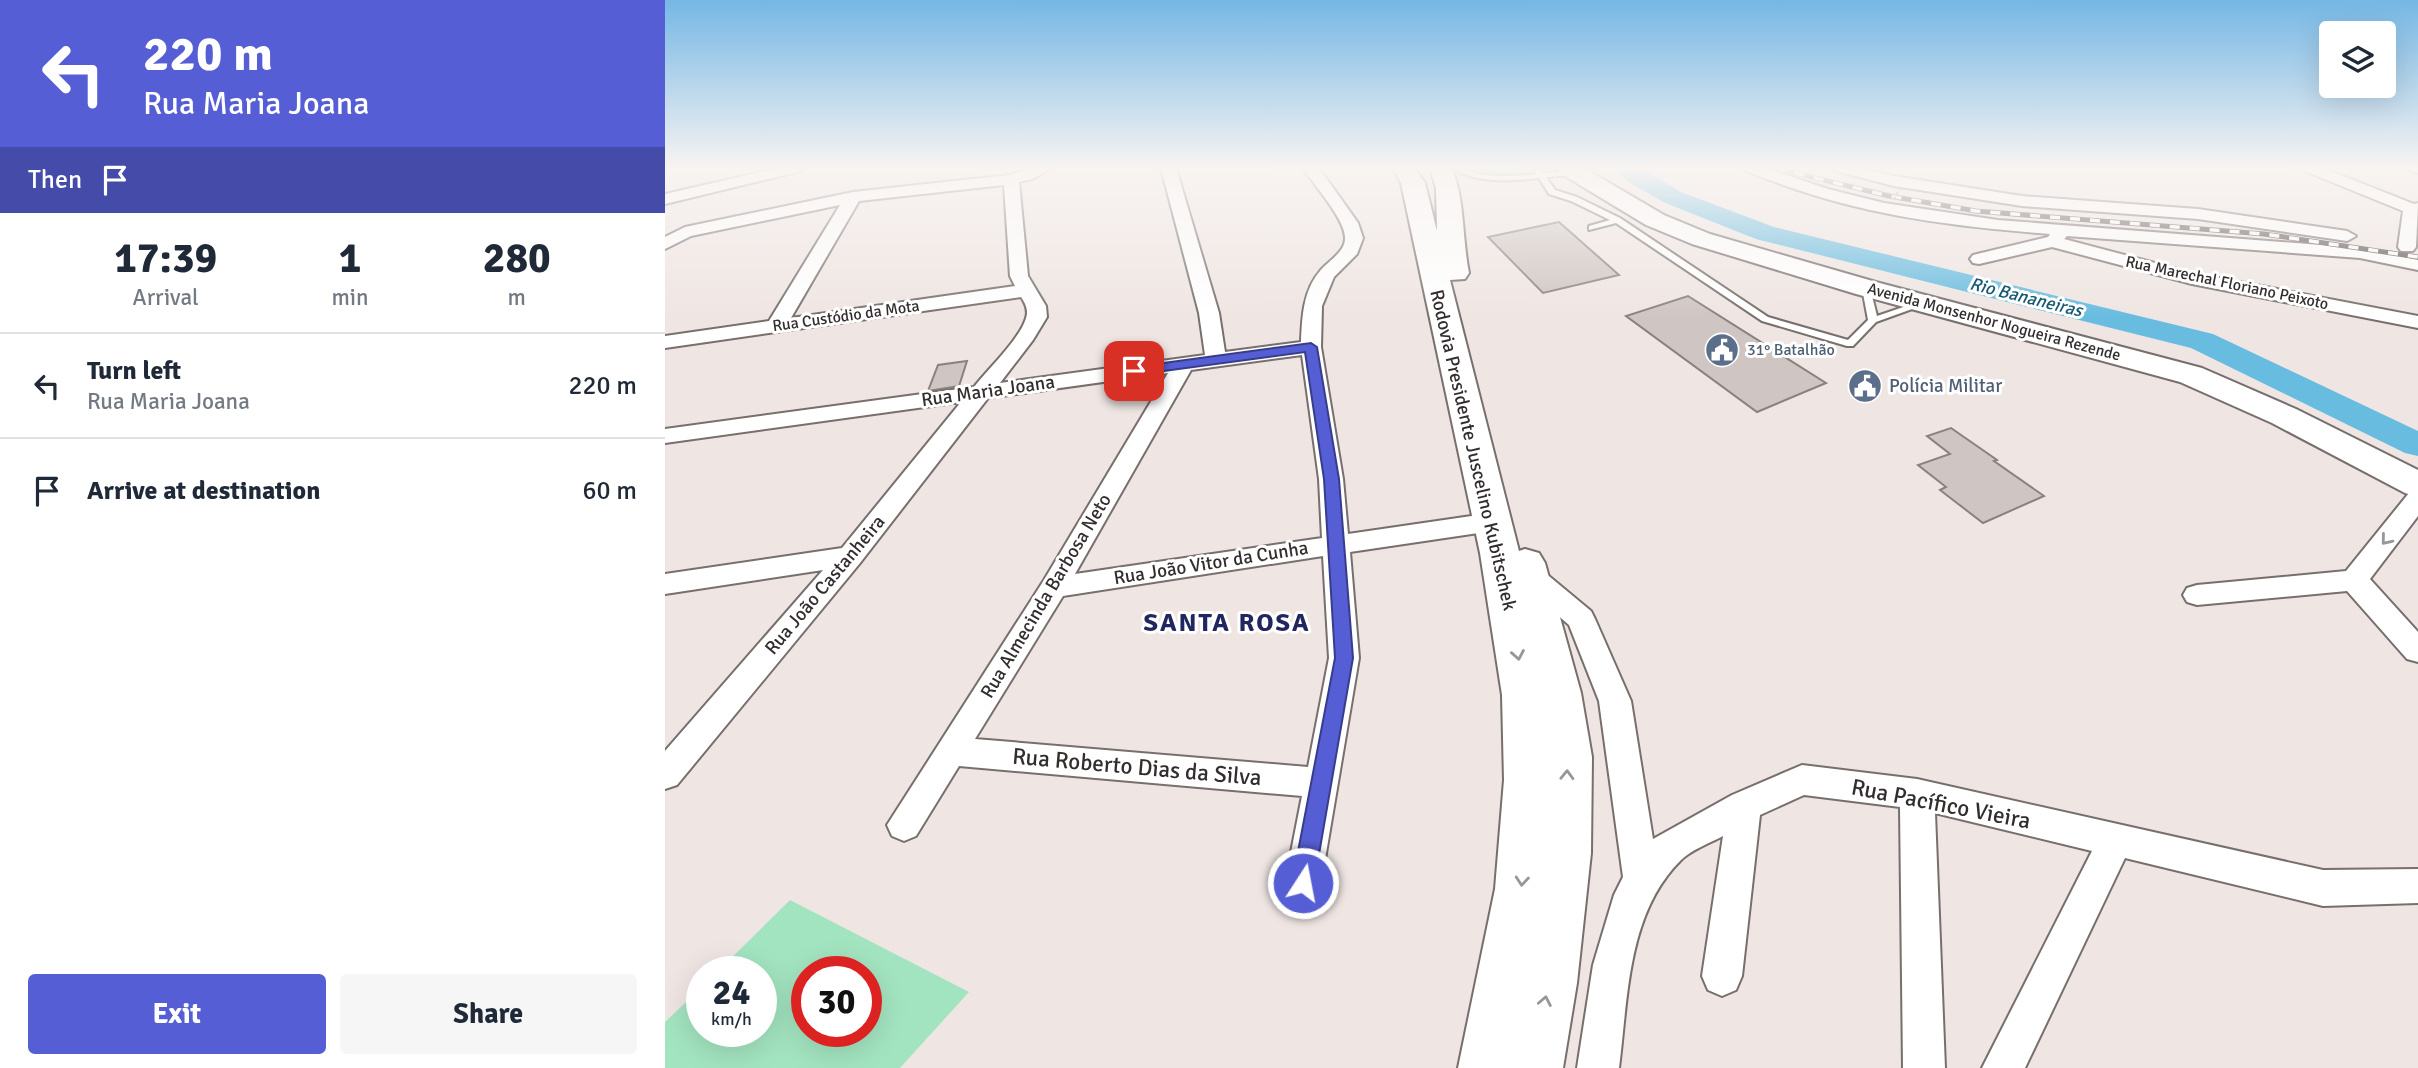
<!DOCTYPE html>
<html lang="en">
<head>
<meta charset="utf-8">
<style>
  :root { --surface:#fff; --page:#f6f6f7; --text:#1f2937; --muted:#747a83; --line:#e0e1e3; --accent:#555ed4 }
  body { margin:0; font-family:Signika,sans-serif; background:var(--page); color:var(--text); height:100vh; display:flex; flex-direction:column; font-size:26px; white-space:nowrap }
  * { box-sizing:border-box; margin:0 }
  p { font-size:23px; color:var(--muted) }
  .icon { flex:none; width:38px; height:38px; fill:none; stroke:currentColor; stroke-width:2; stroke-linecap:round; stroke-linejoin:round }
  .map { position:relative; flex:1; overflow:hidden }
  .drawer { display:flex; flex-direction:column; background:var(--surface); width:665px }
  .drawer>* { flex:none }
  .banner { background:#555ed4; color:#fff; overflow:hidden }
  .tools { position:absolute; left:1654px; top:21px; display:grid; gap:14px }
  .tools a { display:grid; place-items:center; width:77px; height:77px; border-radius:7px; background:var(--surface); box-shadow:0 7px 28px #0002; font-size:35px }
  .speed { position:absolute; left:21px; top:956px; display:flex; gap:14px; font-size:35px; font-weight:700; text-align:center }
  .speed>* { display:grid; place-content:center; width:91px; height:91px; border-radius:50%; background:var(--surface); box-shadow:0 7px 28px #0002; line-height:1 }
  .speed small { font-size:18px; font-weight:400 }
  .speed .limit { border:10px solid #d22; background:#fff; color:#111 }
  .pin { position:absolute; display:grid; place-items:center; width:60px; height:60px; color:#fff; margin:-30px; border-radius:14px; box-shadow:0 4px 10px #0006 }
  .me { position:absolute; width:77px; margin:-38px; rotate:11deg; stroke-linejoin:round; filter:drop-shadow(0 0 5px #0008) }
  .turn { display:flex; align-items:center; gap:24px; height:147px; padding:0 28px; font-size:32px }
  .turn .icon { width:91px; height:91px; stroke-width:2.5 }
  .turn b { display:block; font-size:49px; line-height:60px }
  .then { display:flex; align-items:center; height:66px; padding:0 28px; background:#0003; gap:14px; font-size:26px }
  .eta { display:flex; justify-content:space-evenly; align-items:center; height:119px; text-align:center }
  .eta b { font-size:42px; font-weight:700; line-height:49px }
  .button { display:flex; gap:14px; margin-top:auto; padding:14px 28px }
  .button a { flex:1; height:80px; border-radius:7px; background:var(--accent); color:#fff; font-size:28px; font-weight:700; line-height:80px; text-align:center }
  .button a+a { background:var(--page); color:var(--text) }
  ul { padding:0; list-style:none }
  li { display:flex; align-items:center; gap:21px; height:105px; padding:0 28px; border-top:2px solid var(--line) }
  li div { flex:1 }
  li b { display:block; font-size:26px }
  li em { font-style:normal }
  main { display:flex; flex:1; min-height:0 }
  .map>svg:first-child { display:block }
</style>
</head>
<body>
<main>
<section class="drawer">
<div class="banner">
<div class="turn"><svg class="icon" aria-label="left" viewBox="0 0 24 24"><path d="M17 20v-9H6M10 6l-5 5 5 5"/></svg><div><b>220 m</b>Rua Maria Joana</div></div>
<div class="then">Then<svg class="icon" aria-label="arrive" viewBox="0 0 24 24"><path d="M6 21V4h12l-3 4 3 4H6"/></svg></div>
</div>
<div class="eta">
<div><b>17:39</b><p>Arrival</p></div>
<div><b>1</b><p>min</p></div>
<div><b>280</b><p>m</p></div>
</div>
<ul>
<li><svg class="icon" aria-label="left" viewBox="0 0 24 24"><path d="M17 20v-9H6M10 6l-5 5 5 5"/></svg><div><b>Turn left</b><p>Rua Maria Joana</p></div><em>220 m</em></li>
<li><svg class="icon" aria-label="arrive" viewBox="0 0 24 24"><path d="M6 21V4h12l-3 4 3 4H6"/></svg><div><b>Arrive at destination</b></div><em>60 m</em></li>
</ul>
<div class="button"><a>Exit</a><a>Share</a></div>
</section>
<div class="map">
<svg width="1753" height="1068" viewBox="0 0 1753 1068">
  <rect width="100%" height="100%" fill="#efe6e3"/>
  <g fill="#a3e4c0" fill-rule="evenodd">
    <polygon points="786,168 885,168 899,176 842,183 790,177"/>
    <path d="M125 900 304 992 235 1068H0V1022L37 987V1031H96V971H53ZM142 971H201V1031H142Z"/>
  </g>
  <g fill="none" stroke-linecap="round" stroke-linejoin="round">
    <polygon fill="#68bce0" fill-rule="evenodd" points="951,168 976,168 1016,192 1109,227 1548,334 1753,431 1753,456 1740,453 1526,348 1091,239 998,202 962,181"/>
  </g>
  <g fill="#cfc6c3" stroke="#89827f" stroke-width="2">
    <polygon points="894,222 954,275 878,293 823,237"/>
    <polygon points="1023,296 1161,383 1092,412 961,316"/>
    <polygon points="302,361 294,386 263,391 273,365"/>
    <polygon points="1286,428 1332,460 1329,461 1379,496 1318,523 1275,490 1281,487 1253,465 1285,454 1262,436"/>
  </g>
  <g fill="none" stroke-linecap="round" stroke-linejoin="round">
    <g stroke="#776f6c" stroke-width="4">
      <path id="service" d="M787 168C799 167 809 173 820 175 837 177 854 176 871 174L869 171 873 169 878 173 913 171 914 173 910 175 881 177 890 190 912 197 955 218 1103 317 1183 340 1203 320 1197 288 1198 286 1205 288 1212 316 1256 301 1261 304 1211 322 1188 346H1182L1097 321 951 223 924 230V226L945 220 906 201 884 194 874 178C846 181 812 184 787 168Z"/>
    </g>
    <g stroke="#776f6c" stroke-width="4">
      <g id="minor">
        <polygon points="113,168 139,168 136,171 0,204 0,194"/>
        <path d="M367 168H387L367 179 354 182 363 276 381 306 382 317 368 340 335 383 540 355 534 313 496 168H511L554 313 560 352 636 342C637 317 638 291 655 271 663 261 681 252 680 237 679 218 649 185 638 168H654L693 223 698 238 692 254 669 277 657 306 656 347 678 479 683 534 827 513 836 516 840 522 836 528 827 531 685 552 694 658 656 883 651 895 638 900 625 895 620 883 637 796 294 766 251 836 239 841 227 836 222 825 379 580 503 373 323 398 195 563 12 785 0 789V751L158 570 0 594V574L177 548 296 402 0 443V429L309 387C323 369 355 339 361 318 364 310 360 303 356 297L0 348V336L104 321 175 205 26 236 0 249V237L20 227 188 192 344 175ZM339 185 345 276 350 286 126 318 194 201ZM637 355 654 479 657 538 410 574 526 370ZM658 556 664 658 643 767 310 739 398 596Z"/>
        <path d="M1078 168H1100L1163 189 1219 203 1333 220 1695 248 1753 260V270L1695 258 1402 236 1399 239 1528 273 1753 316V328L1527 284 1387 247 1314 264 1308 263 1305 259 1308 255 1383 237 1385 234C1307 228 1227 219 1152 196 1128 189 1104 180 1081 171Z"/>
        <polygon points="1168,168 1194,168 1229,176 1357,196 1533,209 1682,231 1691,236 1682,241 1533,219 1357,206 1229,186 1171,171"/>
        <polygon points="1638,168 1658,168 1749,204 1753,203 1751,247 1748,251 1736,251 1733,247 1738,211 1640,171"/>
        <polygon points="1744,168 1753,168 1753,173 1747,171"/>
        <polygon points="1753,491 1753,516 1705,579 1753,632 1753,662 1742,659 1682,591 1532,605 1522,602 1518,595 1522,588 1532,585 1681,571 1744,493"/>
        <path d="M863 564 873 567 926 611 930 619 966 701 988 839 1067 795 1137 765 1252 779 1658 870 1753 869V903L1658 906 1460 858 1360 1068H1317L1427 851 1270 813 1280 1068H1238L1235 807 1139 795 1095 815 1077 976 1071 990 1057 996 1043 990 1037 976 1058 836C1045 843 1026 850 1016 860 962 913 963 998 954 1068H912L928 965 949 895 958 877 934 701 904 625 853 581 849 574 853 567Z"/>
      </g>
    </g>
    <g stroke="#776f6c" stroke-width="4">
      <g id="trunk">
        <path d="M728 168H750L760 183 772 231 771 188 765 168H787C800 201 797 238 804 273L800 279 785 280 854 551 860 549 874 553 880 563 916 693 927 757 926 853 912 983 898 1068H793L830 889 839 780 837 695 815 553 736 183Z"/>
        <polygon points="892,168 919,168 999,215 1045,234 1211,282 1537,368 1631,409 1753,470 1753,497 1740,493 1607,423 1515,382 1191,294 1027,244 981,225 895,173"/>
      </g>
    </g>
    <use href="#service" fill="#fff" fill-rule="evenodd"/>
    <use href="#minor" fill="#fff" fill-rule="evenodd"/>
    <use href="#trunk" fill="#fff" fill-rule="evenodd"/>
    <g stroke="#55504e" stroke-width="5">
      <polyline id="rail" points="1110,168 1224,196 1311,211 1599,234 1753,257"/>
    </g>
    <use href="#rail" stroke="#fff" stroke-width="3.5" stroke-dasharray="10" stroke-linecap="butt"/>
    <polyline stroke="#a49d9a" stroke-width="2.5" stroke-dasharray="2.5 2.5" stroke-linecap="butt" points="1229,199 1235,188"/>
  </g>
  <defs><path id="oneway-chevron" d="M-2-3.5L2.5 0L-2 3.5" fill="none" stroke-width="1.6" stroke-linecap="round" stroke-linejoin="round" transform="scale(1.75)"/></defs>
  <g stroke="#989696">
    <use href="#oneway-chevron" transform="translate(1721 540) rotate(129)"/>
    <use href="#oneway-chevron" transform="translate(853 655) rotate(80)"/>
    <use href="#oneway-chevron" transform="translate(902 775) rotate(-88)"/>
    <use href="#oneway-chevron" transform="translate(857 881) rotate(95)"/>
    <use href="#oneway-chevron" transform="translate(880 1001) rotate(-79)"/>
  </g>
  <linearGradient id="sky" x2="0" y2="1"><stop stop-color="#75b7e5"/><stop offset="0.53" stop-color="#f8f4f2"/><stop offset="1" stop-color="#f8f4f2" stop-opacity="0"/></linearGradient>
  <rect width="1753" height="317" fill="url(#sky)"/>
  <polygon fill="#555ed4" stroke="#373d8a" stroke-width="2" points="646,343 652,347 674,479 688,658 649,883 646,890 638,893 630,890 627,883 670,658 659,479 640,352 469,375 462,371 469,367"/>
  <defs>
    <g id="civic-disc" transform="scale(1.75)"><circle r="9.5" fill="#5c6f8a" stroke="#fff"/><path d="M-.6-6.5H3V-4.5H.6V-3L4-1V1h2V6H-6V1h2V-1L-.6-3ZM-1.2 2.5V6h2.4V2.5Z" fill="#fff"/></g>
  </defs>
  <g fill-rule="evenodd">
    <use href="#civic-disc" x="1057" y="350"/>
    <use href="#civic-disc" x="1200" y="386"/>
  </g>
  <g text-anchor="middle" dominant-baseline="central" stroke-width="6" stroke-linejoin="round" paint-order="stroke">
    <g font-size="16" fill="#322e2d" stroke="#fff">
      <text transform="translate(1562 283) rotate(12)">Rua Marechal Floriano Peixoto</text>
      <text transform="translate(181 316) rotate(-8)">Rua Custódio da Mota</text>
      <text transform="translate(1329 322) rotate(15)">Avenida Monsenhor Nogueira Rezende</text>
    </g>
    <g font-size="16" fill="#4e5e75" stroke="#fff" text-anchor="start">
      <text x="1082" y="350">31° Batalhão</text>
    </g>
    <g font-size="18" font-style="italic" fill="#165972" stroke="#fff">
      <text transform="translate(1361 297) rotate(14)">Rio Bananeiras</text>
    </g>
    <g font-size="19" fill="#4e5e75" stroke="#fff" text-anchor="start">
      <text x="1224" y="386">Polícia Militar</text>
    </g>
    <g font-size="19" fill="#322e2d" stroke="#fff">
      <text transform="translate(323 391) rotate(-8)">Rua Maria Joana</text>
      <text transform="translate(808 450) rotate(77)">Rodovia Presidente Juscelino Kubitschek</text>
      <text transform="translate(546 563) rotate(-9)">Rua João Vitor da Cunha</text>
      <text transform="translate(160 585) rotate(-50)">Rua João Castanheira</text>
      <text transform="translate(381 596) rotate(-59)">Rua Almecinda Barbosa Neto</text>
    </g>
    <g font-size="23" fill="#322e2d" stroke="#fff">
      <text transform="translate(472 767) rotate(5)">Rua Roberto Dias da Silva</text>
      <text transform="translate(1276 804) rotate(11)">Rua Pacífico Vieira</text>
    </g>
    <g font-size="26" font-weight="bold" letter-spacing="2" fill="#22265f" stroke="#fff">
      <text x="562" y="623">SANTA ROSA</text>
    </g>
  </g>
</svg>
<div class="tools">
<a><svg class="icon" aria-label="layers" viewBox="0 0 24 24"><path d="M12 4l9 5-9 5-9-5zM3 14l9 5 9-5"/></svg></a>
</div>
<div class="speed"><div>24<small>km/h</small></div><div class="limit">30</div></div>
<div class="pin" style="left:469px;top:371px;background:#d93025"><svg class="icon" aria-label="arrive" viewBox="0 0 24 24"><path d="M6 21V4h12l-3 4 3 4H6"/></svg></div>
<svg class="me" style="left:638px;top:883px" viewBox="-20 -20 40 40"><circle r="17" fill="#555ed4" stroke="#fff" stroke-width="3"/><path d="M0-11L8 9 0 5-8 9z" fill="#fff"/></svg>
</div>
</main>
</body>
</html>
